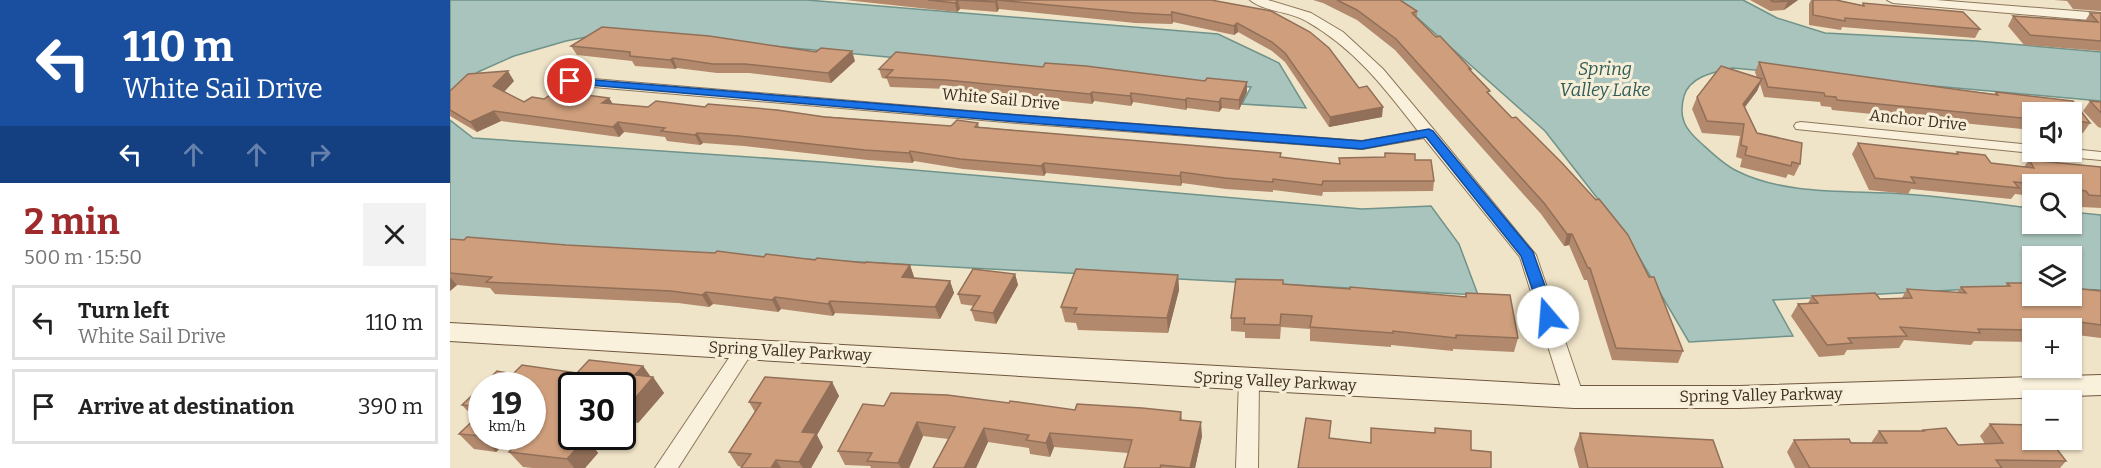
<!DOCTYPE html>
<html lang="en">
<head>
<meta charset="utf-8">
<style>
  :root { --surface:#fff; --page:#f2f2f2; --text:#222; --muted:#767676; --line:#e0e0e0; --accent:#9e2a2b }
  body { margin:0; font-family:Bitter,serif; background:var(--page); color:var(--text); height:100vh; display:flex; flex-direction:column; font-size:22px; white-space:nowrap }
  * { box-sizing:border-box; margin:0 }
  p { font-size:20px; color:var(--muted) }
  .icon { flex:none; width:33px; height:33px; fill:none; stroke:currentColor; stroke-width:2; stroke-linecap:round; stroke-linejoin:round }
  .map { position:relative; flex:1; overflow:hidden }
  .sheet { display:flex; flex-direction:column; background:var(--surface); width:450px }
  .sheet>* { flex:none }
  .guide { background:#1a4fa0; color:#fff; overflow:hidden }
  .tools { position:absolute; left:1572px; top:102px; display:grid; gap:12px }
  .tools a { display:grid; place-items:center; width:60px; height:60px; border-radius:0px; background:var(--surface); box-shadow:0 2px 4px #0004; font-size:30px }
  .speed { position:absolute; left:18px; top:372px; display:flex; gap:12px; font-size:30px; font-weight:700; text-align:center }
  .speed>* { display:grid; place-content:center; width:78px; height:78px; border-radius:50%; background:var(--surface); box-shadow:0 2px 4px #0004; line-height:1 }
  .speed small { font-size:15px; font-weight:400 }
  .speed .limit { border:3px solid #111; border-radius:9px; background:#fff; color:#111 }
  .pin { position:absolute; display:grid; place-items:center; width:51px; height:51px; color:#fff; margin:-26px; border:3px solid #fff; border-radius:50%; box-shadow:0 2px 6px #0007 }
  .me { position:absolute; width:66px; margin:-33px; rotate:342deg; stroke-linejoin:round; filter:drop-shadow(0 0 4px #0008) }
  .turn { display:flex; align-items:center; gap:21px; height:126px; padding:0 24px; font-size:27px }
  .turn .icon { width:78px; height:78px; stroke-width:2.5 }
  .turn b { display:block; font-size:42px; line-height:51px }
  .lanes { display:flex; align-items:center; height:57px; padding:0 24px; background:#0003; justify-content:center; gap:30px; direction:ltr }
  .lanes .off { opacity:.35 }
  .round { display:grid; place-items:center; flex:none; width:63px; height:63px; border-radius:0px; background:var(--page) }
  .summary { display:flex; align-items:center; justify-content:space-between; height:102px; padding:0 24px }
  h1 { font-size:36px; font-weight:700; line-height:45px; color:var(--accent) }
  ul { padding:0; list-style:none }
  li { display:flex; align-items:center; gap:18px; height:75px; margin:0 12px 9px; padding:0 12px; border:3px solid var(--line); border-radius:0px }
  li div { flex:1 }
  li b { display:block; font-size:22px }
  li em { font-style:normal }
  main { display:flex; flex:1; min-height:0 }
  .map>svg:first-child { display:block }
</style>
</head>
<body>
<main>
<section class="sheet">
<div class="guide">
<div class="turn"><svg class="icon" aria-label="left" viewBox="0 0 24 24"><path d="M17 20v-9H6M10 6l-5 5 5 5"/></svg><div><b>110 m</b>White Sail Drive</div></div>
<div class="lanes"><svg class="icon" aria-label="left" viewBox="0 0 24 24"><path d="M17 20v-9H6M10 6l-5 5 5 5"/></svg><svg class="icon off" aria-label="ahead" viewBox="0 0 24 24"><path d="M12 20V5M6 11l6-6 6 6"/></svg><svg class="icon off" aria-label="ahead" viewBox="0 0 24 24"><path d="M12 20V5M6 11l6-6 6 6"/></svg><svg class="icon off" aria-label="right" viewBox="0 0 24 24"><path d="M7 20v-9h11M14 6l5 5-5 5"/></svg></div>
</div>
<div class="summary"><div><h1>2 min</h1><p>500 m · 15:50</p></div><a class="round"><svg class="icon" aria-label="close" viewBox="0 0 24 24"><path d="M6 6l12 12M18 6L6 18"/></svg></a></div>
<ul>
<li><svg class="icon" aria-label="left" viewBox="0 0 24 24"><path d="M17 20v-9H6M10 6l-5 5 5 5"/></svg><div><b>Turn left</b><p>White Sail Drive</p></div><em>110 m</em></li>
<li><svg class="icon" aria-label="arrive" viewBox="0 0 24 24"><path d="M6 21V4h12l-3 4 3 4H6"/></svg><div><b>Arrive at destination</b></div><em>390 m</em></li>
</ul>
</section>
<div class="map">
<svg width="1651" height="468" viewBox="0 0 1651 468">
  <rect width="100%" height="100%" fill="#f0e4c8"/>
  <g fill="#a9c4bc" stroke="#6f938a" stroke-width="1.5">
    <polygon points="0,0 357,0 768,34 829,63 856,108 792,104 801,87 469,60 167,31 116,41 64,56 28,72 0,97"/>
    <path d="M942 0H1293L1327 18 1375 33 1527 41 1651 52V101L1282 68C1265 72 1240 76 1234 96 1228 118 1235 129 1251 143 1262 153 1274 165 1287 171 1336 196 1402 190 1455 194 1497 197 1540 203 1582 208V224H1622V212L1651 215V290L1622 289V256H1582V288L1558 287 1323 300 1343 336 1239 342 1176 235 1095 131 962 13Z"/>
    <polygon points="0,120 23,138 372,162 912,209 981,206 1009,244 1028,295 0,240"/>
  </g>
  <g fill="none" stroke-linecap="round" stroke-linejoin="round">
    <g stroke="#8d765c" stroke-width="2">
      <g id="street">
        <path d="M800 0H818L861 13 893 32 933 69 984 130 1086 255 1134 397 1131 403 1124 405 1117 403 1114 397 1070 257 974 138 912 149 567 123 120 85 113 81 120 77 567 115 912 141 968 131C934 87 905 49 856 21 840 11 814 12 800 0Z"/>
        <polygon points="1437,0 1486,0 1651,13 1651,21 1443,3"/>
        <polygon points="1351,122 1582,145 1582,152 1588,152 1582,153 1346,129 1344,126 1346,123"/>
        <polygon points="1622,149 1651,152 1651,160 1607,156 1600,152 1622,152"/>
        <polygon points="296,341 303,343 305,348 228,468 205,468 289,343"/>
        <polygon points="799,372 806,375 809,380 808,468 786,468 789,380 792,375"/>
      </g>
    </g>
    <g stroke="#6f573f" stroke-width="2">
      <polygon id="secondary" points="0,323 1124,386 1289,386 1651,375 1651,395 1289,408 1124,408 799,390 0,341"/>
    </g>
    <use href="#street" fill="#faf1dc" fill-rule="evenodd"/>
    <use href="#secondary" fill="#faf1dc" fill-rule="evenodd"/>
  </g>
  <g fill="#b2896c">
    <polygon points="395,0 761,0 821,11 932,117 879,127 835,62 822,51 788,32 784,35 723,22 722,24 685,23 549,9 547,12 510,9 507,12"/>
    <polygon points="863,0 950,0 967,11 967,18 1021,71 1040,95 1233,351 1228,363 1162,360 1137,280 1134,280 1119,245 1114,246 1091,214 945,50 907,20 873,3"/>
    <polygon points="1300,0 1348,0 1334,10 1320,11"/>
    <polygon points="1361,0 1386,0 1412,5 1413,3 1530,29 1525,38 1392,27 1391,30 1359,25 1359,4"/>
    <polygon points="1604,0 1651,0 1651,11 1623,9 1617,1"/>
    <polygon points="1640,13 1651,13 1651,51 1574,45 1558,26 1563,16 1635,21"/>
    <polygon points="121,46 405,61 381,83 299,73 267,73 227,68 225,69 185,66 182,61 127,55"/>
    <polygon points="1309,62 1496,88 1544,94 1546,92 1623,101 1640,123 1633,133 1622,131 1622,112 1582,112 1582,130 1382,110 1381,107 1371,106 1370,102 1314,97 1310,84 1307,91 1295,107 1307,133 1352,143 1350,164 1344,176 1338,174 1336,178 1290,167 1292,159 1286,157 1290,136 1252,133 1242,109 1247,97 1271,66 1307,78 1305,72"/>
    <polygon points="593,67 755,81 797,82 797,92 789,110 772,108 769,112 737,108 736,110 683,102 681,106 644,101 642,104 498,89 440,87 437,79 432,78 429,69"/>
    <polygon points="64,81 54,92 74,102 94,99 159,98 163,104 198,107 255,107 501,126 528,123 529,127 831,153 831,157 889,164 889,158 935,157 935,153 965,160 984,181 983,191 873,192 872,196 823,190 823,192 776,189 732,183 731,186 596,173 594,176 513,169 464,161 462,163 418,160 294,146 253,143 250,145 217,141 215,137 174,132 169,137 51,121 27,132 0,116 0,91"/>
    <polygon points="1640,101 1651,102 1651,128 1648,127 1633,111"/>
    <polygon points="1408,143 1506,154 1507,152 1541,163 1574,167 1579,160 1651,167 1651,208 1631,207 1627,202 1622,201 1622,184 1582,184 1582,196 1565,194 1561,199 1461,189 1458,194 1419,190 1402,154"/>
    <polygon points="0,239 415,263 460,265 464,277 463,278 500,281 504,293 490,319 385,313 383,316 331,309 328,312 263,304 259,307 228,303 45,294 40,288 7,285 0,291"/>
    <polygon points="565,274 568,285 546,324 525,321 521,310 524,306 511,304 508,294"/>
    <polygon points="728,275 729,290 718,333 628,330 626,323 615,322 611,307"/>
    <polygon points="1557,283 1651,291 1651,338 1627,335 1622,342 1622,328 1582,328 1582,342 1524,341 1521,345 1454,340 1449,348 1397,350 1394,355 1369,357 1341,316 1348,304 1358,303 1362,296 1430,299 1452,298 1457,289 1507,293 1511,287 1555,287"/>
    <polygon points="833,284 1015,297 1016,293 1068,338 1064,352 1003,349 1003,351 941,345 941,347 860,341 860,329 831,327 830,339 795,338 795,332 781,331 781,318"/>
    <polygon points="193,366 201,377 203,377 214,393 188,423 172,421 172,386 122,386 143,446 148,453 135,468 83,468 73,467 59,452 68,442 57,441 46,452 24,449 9,434 25,419 12,405 32,386 32,436 82,436 127,373"/>
    <polygon points="382,382 389,396 367,435 373,447 361,468 291,468 292,467 288,466 279,452 305,412 299,402"/>
    <polygon points="559,403 625,410 731,412 732,420 752,436 745,468 674,468 678,453 604,447 600,457 580,454 579,448 538,442 526,468 483,468 498,439 473,436 459,468 421,468 420,466 395,465 388,451 434,406"/>
    <polygon points="1540,424 1616,461 1610,468 1345,468 1337,452 1344,440 1421,443 1429,431 1472,431 1473,430 1508,445 1535,444 1530,436"/>
    <polygon points="1130,433 1273,468 1129,468 1124,449"/>
  </g>
  <g fill="#916f58">
    <polygon points="508,0 510,9 507,12 505,3"/>
    <polygon points="547,0 549,9 547,12 545,2"/>
    <polygon points="1340,0 1348,0 1334,10 1338,1"/>
    <polygon points="722,12 723,22 722,24 721,15"/>
    <polygon points="787,23 788,32 784,35 784,26"/>
    <polygon points="402,51 405,61 381,83 378,73"/>
    <polygon points="223,58 227,68 225,69 220,60"/>
    <polygon points="58,71 64,81 50,96 43,86"/>
    <polygon points="1312,79 1307,91 1288,116 1293,104"/>
    <polygon points="797,82 797,92 789,110 789,100"/>
    <polygon points="642,92 644,101 642,104 640,94"/>
    <polygon points="681,93 683,102 681,106 680,96"/>
    <polygon points="159,98 165,108 152,103"/>
    <polygon points="737,98 737,108 736,110 735,100"/>
    <polygon points="771,98 772,108 769,112 769,102"/>
    <polygon points="933,107 932,117 879,127 880,117"/>
    <polygon points="44,111 51,121 27,132 20,122"/>
    <polygon points="168,122 174,132 169,137 163,127"/>
    <polygon points="247,133 253,143 250,145 245,135"/>
    <polygon points="460,151 464,161 462,163 459,153"/>
    <polygon points="594,163 596,173 594,176 591,166"/>
    <polygon points="731,172 732,183 731,186 730,176"/>
    <polygon points="1117,234 1122,234 1119,245 1114,246"/>
    <polygon points="460,265 464,277 457,289 452,277"/>
    <polygon points="565,274 568,285 546,324 543,313"/>
    <polygon points="728,275 729,290 718,333 717,318"/>
    <polygon points="0,277 7,285 0,291"/>
    <polygon points="500,281 504,293 490,319 485,307"/>
    <polygon points="256,292 263,304 259,307 252,295"/>
    <polygon points="325,297 331,309 328,312 322,300"/>
    <polygon points="380,301 385,313 383,316 378,304"/>
    <polygon points="193,366 202,379 203,377 214,393 188,423 177,408 185,375"/>
    <polygon points="382,382 389,396 367,435 373,447 361,468 353,468 349,462 352,432"/>
    <polygon points="467,422 473,436 459,468 451,468 448,463"/>
    <polygon points="751,422 752,436 745,468 740,468"/>
    <polygon points="534,428 538,442 526,468 514,468"/>
    <polygon points="600,433 604,447 600,457 596,443"/>
    <polygon points="53,436 57,441 46,452 32,437"/>
    <polygon points="126,436 151,436 143,446 148,453 135,468 124,468 117,459"/>
    <polygon points="326,460 331,468 321,468"/>
  </g>
  <g fill="#cf9f7d" stroke="#916f58" stroke-width="1.5">
    <polygon points="478,0 547,0 545,2 508,0 505,3"/>
    <polygon points="547,0 761,0 821,11 860,32 879,48 909,88 917,86 933,107 880,117 835,53 822,42 787,23 784,26 722,12 721,15 684,13"/>
    <polygon points="887,0 950,0 967,11 962,13 986,37 990,36 1021,69 1019,69 1040,91 1037,92 1062,118 1066,117 1112,163 1146,200 1149,199 1178,235 1199,277 1204,277 1233,351 1166,348 1140,268 1138,268 1122,234 1117,234 1094,203 946,39 907,10"/>
    <polygon points="1320,0 1340,0 1338,1 1324,2"/>
    <polygon points="1363,0 1386,0 1414,6 1413,3 1513,12 1530,29 1395,18 1395,21 1363,15"/>
    <polygon points="1640,13 1651,13 1651,41 1580,35 1563,16 1648,22"/>
    <polygon points="152,27 259,36 366,52 371,48 402,51 378,73 295,64 263,64 223,58 220,60 180,56 180,52 121,46"/>
    <polygon points="446,52 593,67 595,63 636,66 755,81 757,78 797,82 789,100 771,98 769,102 737,98 735,100 681,93 680,96 642,92 640,94 496,80 436,77 443,70 429,69"/>
    <polygon points="1309,62 1496,88 1548,95 1546,92 1623,101 1640,123 1622,120 1622,112 1582,112 1582,119 1387,100 1386,97 1375,96 1374,93 1318,87"/>
    <polygon points="1271,66 1312,79 1293,104 1307,133 1352,143 1350,164 1342,162 1341,166 1295,155 1297,147 1291,145 1294,124 1257,121 1247,97"/>
    <polygon points="58,71 43,86 74,102 82,97 94,99 106,91 159,98 152,103 198,107 206,101 255,107 258,104 327,110 375,117 501,126 507,120 528,123 525,127 809,151 831,153 830,157 890,164 889,158 935,157 935,153 965,154 965,160 981,160 984,181 873,181 872,185 823,179 823,182 775,178 731,172 730,176 594,163 591,166 510,159 460,151 459,153 415,150 289,136 247,133 245,135 211,131 215,128 168,122 163,127 44,111 20,122 0,110 0,91 18,74"/>
    <polygon points="1640,101 1651,102 1651,113"/>
    <polygon points="1408,143 1508,154 1507,152 1535,155 1541,163 1584,168 1579,160 1651,167 1651,196 1639,195 1636,191 1622,189 1622,184 1586,184 1564,182 1569,188 1461,177 1465,183 1425,178"/>
    <polygon points="17,237 116,245 265,253 267,251 314,257 316,254 365,260 367,258 415,263 416,262 460,265 452,277 500,281 485,307 380,301 378,304 325,297 322,300 256,292 252,295 221,291 36,282 42,277 0,273 0,239 14,240"/>
    <polygon points="523,269 565,274 543,313 521,310 530,296 508,294"/>
    <polygon points="626,269 728,275 717,318 624,314 627,308 611,307"/>
    <polygon points="786,279 833,280 833,284 900,289 900,287 1016,297 1016,293 1060,295 1068,338 1006,335 1006,338 943,331 943,333 860,327 862,316 831,314 830,325 794,324 795,318 781,318"/>
    <polygon points="1557,283 1582,283 1582,296 1622,296 1622,288 1651,291 1651,325 1623,321 1631,330 1622,330 1622,328 1582,328 1582,330 1528,329 1530,333 1450,327 1457,336 1398,338 1402,343 1377,345 1348,304 1368,303 1362,296 1425,293 1430,299 1462,298 1457,289 1516,293 1511,287 1560,286"/>
    <polygon points="139,360 193,366 185,375 203,377 177,408 172,407 172,386 122,386 122,436 136,438 117,459 59,452 73,436 82,436 82,386 32,386 47,371 63,374 72,365 127,373"/>
    <polygon points="315,377 382,382 352,432 366,433 349,462 326,460 321,468 291,468 301,454 279,452 311,403 299,402"/>
    <polygon points="32,386 32,407 12,405"/>
    <polygon points="441,393 497,395 559,403 560,401 625,410 627,404 692,408 731,412 730,420 751,422 740,468 711,465 710,468 674,468 682,440 600,433 596,443 576,440 579,435 534,428 514,468 483,468 505,427 467,422 448,463 417,461 422,453 388,451 413,404 434,406"/>
    <polygon points="32,412 32,436 9,434"/>
    <polygon points="856,418 881,421 879,438 921,443 921,428 985,433 985,428 1021,431 1021,450 1041,452 1041,468 848,468"/>
    <polygon points="1540,424 1582,425 1582,440 1600,440 1616,461 1546,460 1552,468 1360,468 1344,440 1399,439 1401,443 1437,443 1429,431 1474,431 1473,430 1496,428 1508,445 1553,443"/>
    <polygon points="1130,433 1263,440 1273,468 1138,468"/>
  </g>
  <polygon fill="#1a73e8" stroke="#114b97" stroke-width="1.5" points="120,78 567,115 912,141 979,129 983,131 1083,252 1106,317 1103,321 1093,321 1071,256 976,137 912,149 567,122 116,83 116,79"/>
  <g text-anchor="middle" dominant-baseline="central" stroke-width="6" stroke-linejoin="round" paint-order="stroke">
    <g font-size="16" fill="#3d2e20" stroke="#f7eed8">
      <text transform="translate(551 99) rotate(5)">White Sail Drive</text>
      <text transform="translate(1468 120) rotate(6)">Anchor Drive</text>
      <text transform="translate(340 351) rotate(3)">Spring Valley Parkway</text>
      <text transform="translate(825 381) rotate(3)">Spring Valley Parkway</text>
      <text transform="translate(1311 395) rotate(-1)">Spring Valley Parkway</text>
    </g>
    <g font-size="18" font-style="italic" fill="#2f5d5a" stroke="#f7eed8">
      <text x="1155" y="69">Spring<tspan x="1155" dy="21">Valley Lake</tspan></text>
    </g>
  </g>
</svg>
<div class="tools">
<a><svg class="icon" aria-label="sound" viewBox="0 0 24 24"><path d="M4 9h4l5-4v14l-5-4H4zM17 9q2 3 0 6"/></svg></a>
<a><svg class="icon" aria-label="search" viewBox="0 0 24 24"><circle cx="10" cy="10" r="6"/><path d="M15 15l6 6"/></svg></a>
<a><svg class="icon" aria-label="layers" viewBox="0 0 24 24"><path d="M12 4l9 5-9 5-9-5zM3 14l9 5 9-5"/></svg></a>
<a>+</a>
<a>−</a>
</div>
<div class="speed"><div>19<small>km/h</small></div><div class="limit">30</div></div>
<div class="pin" style="left:120px;top:81px;background:#d93025"><svg class="icon" aria-label="arrive" viewBox="0 0 24 24"><path d="M6 21V4h12l-3 4 3 4H6"/></svg></div>
<svg class="me" style="left:1098px;top:317px" viewBox="-20 -20 40 40"><circle r="19" fill="#fff"/><path d="M0-13L10 11 0 6-10 11z" fill="#1a73e8"/></svg>
</div>
</main>
</body>
</html>
